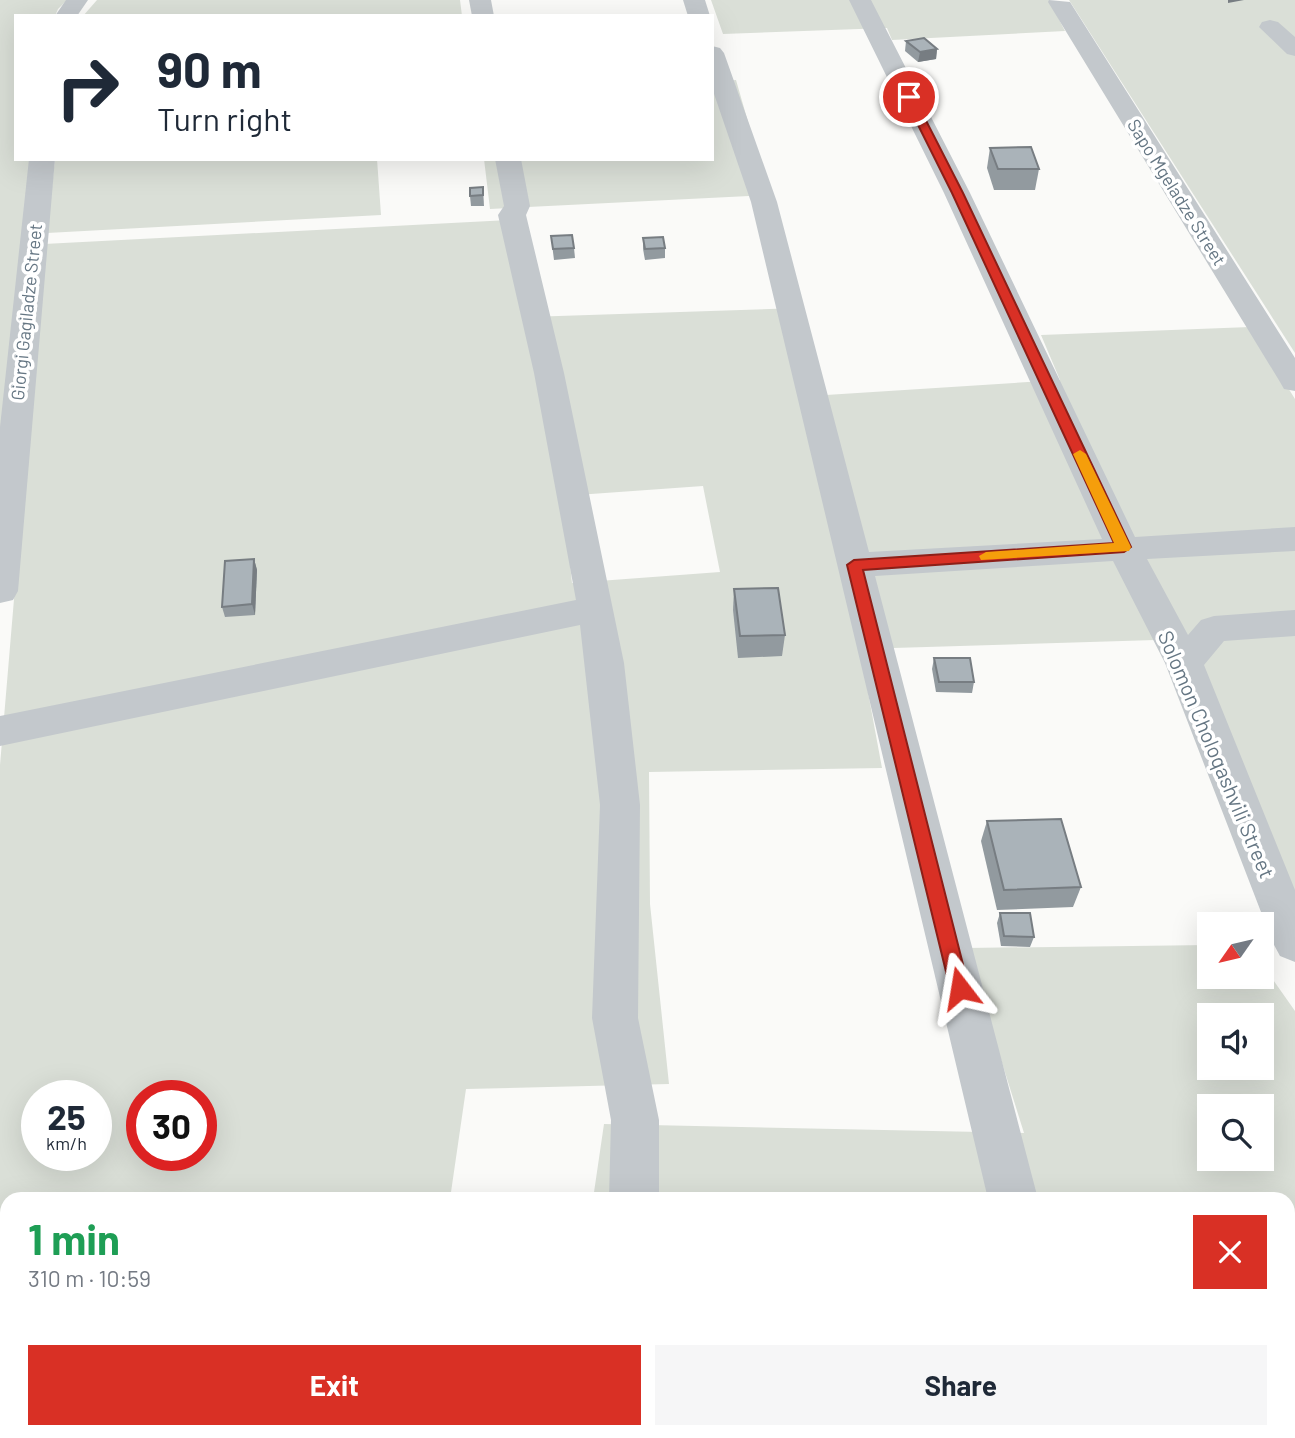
<!DOCTYPE html>
<html lang="en">
<head>
<meta charset="utf-8">
<style>
  :root { --surface:#fff; --page:#f6f6f7; --text:#1f2937; --muted:#747a83; --accent:#d93025 }
  body { margin:0; font-family:Barlow,sans-serif; background:var(--page); color:var(--text); height:100vh; display:flex; flex-direction:column; font-size:26px; white-space:nowrap }
  * { box-sizing:border-box; margin:0 }
  p { font-size:23px; color:var(--muted) }
  .icon { flex:none; width:38px; height:38px; fill:none; stroke:currentColor; stroke-width:2; stroke-linecap:round; stroke-linejoin:round }
  .map { position:relative; flex:1; overflow:hidden }
  .panel { position:absolute; left:0px; top:1192px; width:1295px; height:247px; display:flex; flex-direction:column; background:var(--surface); border-radius:21px 21px 0 0; box-shadow:0 7px 28px #0002 }
  .panel>* { flex:none }
  .banner { position:absolute; left:14px; top:14px; width:700px; height:147px; border-radius:0px; box-shadow:0 7px 28px #0002; background:#fff; color:var(--text); overflow:hidden }
  .needle { width:46px; rotate:236deg }
  .controls { position:absolute; left:1197px; top:912px; display:grid; gap:14px }
  .controls a { display:grid; place-items:center; width:77px; height:77px; border-radius:0px; background:var(--surface); box-shadow:0 7px 28px #0002; font-size:35px }
  .speed { position:absolute; left:21px; top:1080px; display:flex; gap:14px; font-size:35px; font-weight:700; text-align:center }
  .speed>* { display:grid; place-content:center; width:91px; height:91px; border-radius:50%; background:var(--surface); box-shadow:0 7px 28px #0002; line-height:1 }
  .speed small { font-size:18px; font-weight:400 }
  .speed .limit { border:10px solid #d22; background:#fff; color:#111 }
  .pin { position:absolute; display:grid; place-items:center; width:60px; height:60px; color:#fff; margin:-30px; border:4px solid #fff; border-radius:50%; box-shadow:0 2px 7px #0007 }
  .me { position:absolute; width:77px; margin:-38px; rotate:346deg; stroke-linejoin:round; filter:drop-shadow(0 0 5px #0008) }
  .turn { display:flex; align-items:center; gap:24px; height:147px; padding:0 28px; font-size:32px }
  .turn .icon { width:91px; height:91px; stroke-width:2.5 }
  .turn b { display:block; font-size:49px; line-height:60px }
  .round { display:grid; place-items:center; flex:none; width:74px; height:74px; border-radius:0px; background:var(--page) }
  .summary { display:flex; align-items:center; justify-content:space-between; height:119px; padding:0 28px }
  h1 { font-size:42px; font-weight:700; line-height:52px; color:#1e9e55 }
  .action { display:flex; gap:14px; margin-top:auto; padding:14px 28px }
  .action a { flex:1; height:80px; border-radius:0px; background:var(--accent); color:#fff; font-size:28px; font-weight:700; line-height:80px; text-align:center }
  .action a+a { background:var(--page); color:var(--text) }
  .map>svg:first-child { display:block }
</style>
</head>
<body>
<div class="map">
<svg width="1295" height="1438" viewBox="0 0 1295 1438">
  <rect width="100%" height="100%" fill="#fafaf8"/>
  <g fill="#dadfd7" fill-rule="evenodd">
    <polygon points="0,0 67,0 58,9 55,16 16,16 16,159 32,159 0,451"/>
    <polygon points="97,0 460,0 462,16 83,16"/>
    <polygon points="711,0 1049,0 1065,31 892,40 887,28 723,34"/>
    <polygon points="1069,0 1295,0 1295,353"/>
    <polygon points="736,80 769,195 490,209 484,159 712,159 712,82"/>
    <polygon points="55,159 377,159 381,215 47,233"/>
    <path d="M509 220 528 317 800 308 826 395 1060 380 1041 335 1250 327 1295 399V904L1188 639 860 649 882 768 649 772 650 904 669 1084 466 1089 450 1199H7V1432H416L415 1438H0V765L44 244ZM703 486 720 572 572 583 563 496ZM37 1096H96V1155H37ZM142 1096H201V1155H142Z"/>
    <path d="M1209 945V976H1262V964L1295 1011V1438H556L557 1432H1288V1199H593L604 1124 1024 1133 966 948ZM1209 1015H1262V1068H1209ZM1209 1106H1262V1158H1209Z"/>
  </g>
  <g fill="none" stroke-linecap="round" stroke-linejoin="round">
    <g fill="#c3c8cc" fill-rule="evenodd">
      <polygon points="66,0 88,0 77,16 55,16"/>
      <polygon points="469,0 491,0 494,16 472,16"/>
      <polygon points="683,0 705,0 710,16 688,16"/>
      <polygon points="849,0 871,0 970,193 1135,537 1295,527 1295,551 1147,559 1188,635 1201,620 1214,616 1295,610 1295,636 1224,641 1204,665 1295,890 1295,962 1280,956 1273,943 1165,663 1113,561 875,576 1038,1199 988,1199 751,202 712,88 712,46 720,48 724,53 777,202 869,552 1102,539 944,193"/>
      <polygon points="1049,0 1070,2 1295,358 1295,391 1284,389 1280,382 1048,2"/>
      <polygon points="1270,20 1278,22 1295,37 1295,56 1287,54 1259,27 1262,22"/>
      <polygon points="29,159 55,159 18,591 13,600 0,603 0,427"/>
      <polygon points="495,159 521,159 530,206 526,215 564,373 624,663 640,805 638,1018 659,1120 659,1199 609,1199 611,1120 592,1018 600,805 580,625 0,746 0,716 576,600 534,373 498,215 504,206"/>
      <polygon points="591,1432 645,1432 644,1438 590,1438"/>
      <polygon points="1044,1432 1098,1432 1099,1438 1045,1438"/>
    </g>
  </g>
  <g fill="#929a9f">
    <polygon points="906,41 937,49 936,59 918,62 905,51"/>
    <polygon points="990,148 1039,169 1035,190 994,190 987,168"/>
    <polygon points="483,187 484,206 471,206 470,196"/>
    <polygon points="551,236 574,248 575,258 554,260"/>
    <polygon points="643,238 665,248 665,258 645,260 643,249"/>
    <polygon points="254,559 257,570 255,615 225,617 222,607"/>
    <polygon points="734,589 785,635 782,656 738,658 733,610"/>
    <polygon points="934,658 974,682 972,693 936,692 932,669"/>
    <polygon points="987,821 1081,887 1073,907 997,910 981,841"/>
    <polygon points="1000,913 1034,937 1030,947 1001,946 997,923"/>
  </g>
  <g fill="#777d82">
    <polygon points="1228,0 1244,0 1228,3"/>
    <polygon points="937,49 936,59 918,62 920,52"/>
    <polygon points="254,559 257,570 255,615 252,604"/>
  </g>
  <g fill="#aab3b9" stroke="#777d82" stroke-width="2">
    <polygon points="924,38 937,49 920,52 906,41"/>
    <polygon points="1031,147 1039,169 998,169 990,148"/>
    <polygon points="483,187 483,195 470,196 470,188"/>
    <polygon points="572,235 574,248 553,249 551,236"/>
    <polygon points="663,237 665,248 645,249 643,238"/>
    <polygon points="254,559 252,604 222,607 225,561"/>
    <polygon points="778,588 785,635 740,636 734,589"/>
    <polygon points="934,658 970,658 974,682 939,682"/>
    <polygon points="1061,819 1081,887 1004,890 987,821"/>
    <polygon points="1000,913 1030,913 1034,937 1004,936"/>
  </g>
  <polygon fill="#d93025" stroke="#8d1f18" stroke-width="2" points="905,94 914,97 963,193 1131,547 1124,552 863,570 969,988 966,993 960,996 953,993 950,988 847,565 854,560 1114,543 952,193 904,97"/>
  <polygon fill="#f59e0b" points="1080,450 1086,454 1131,547 1129,551 981,560 979,556 986,552 1114,543 1073,454"/>
  <g text-anchor="middle" dominant-baseline="central" stroke-width="7" stroke-linejoin="round" paint-order="stroke">
    <g font-size="18" fill="#657683" stroke="#fff">
      <text transform="translate(1177 192) rotate(58)">Sapo Mgeladze Street</text>
      <text transform="translate(26 312) rotate(-84)">Giorgi Gagiladze Street</text>
    </g>
    <g font-size="21" fill="#657683" stroke="#fff">
      <text transform="translate(1217 754) rotate(67)">Solomon Choloqashvili Street</text>
    </g>
  </g>
</svg>
<div class="controls">
<a><svg class="needle" viewBox="-14 -14 28 28"><path d="M0-13l5 13h-10z" fill="#e53935"/><path d="M0 13l5-13h-10z" fill="#747a83"/></svg></a>
<a><svg class="icon" aria-label="sound" viewBox="0 0 24 24"><path d="M4 9h4l5-4v14l-5-4H4zM17 9q2 3 0 6"/></svg></a>
<a><svg class="icon" aria-label="search" viewBox="0 0 24 24"><circle cx="10" cy="10" r="6"/><path d="M15 15l6 6"/></svg></a>
</div>
<div class="speed"><div>25<small>km/h</small></div><div class="limit">30</div></div>
<div class="pin" style="left:909px;top:97px;background:#d93025"><svg class="icon" aria-label="arrive" viewBox="0 0 24 24"><path d="M6 21V4h12l-3 4 3 4H6"/></svg></div>
<svg class="me" style="left:960px;top:988px" viewBox="-20 -20 40 40"><path d="M0-17L14 15 0 8-14 15z" fill="#d93025" stroke="#fff" stroke-width="4"/></svg>
<div class="banner">
<div class="turn"><svg class="icon" aria-label="right" viewBox="0 0 24 24"><path d="M7 20v-9h11M14 6l5 5-5 5"/></svg><div><b>90 m</b>Turn right</div></div>
</div>
<section class="panel">
<div class="summary"><div><h1>1 min</h1><p>310 m · 10:59</p></div><a class="round" style="background:#d93025;color:#fff"><svg class="icon" aria-label="close" viewBox="0 0 24 24"><path d="M6 6l12 12M18 6L6 18"/></svg></a></div>
<div class="action"><a>Exit</a><a>Share</a></div>
</section>
</div>
</body>
</html>
